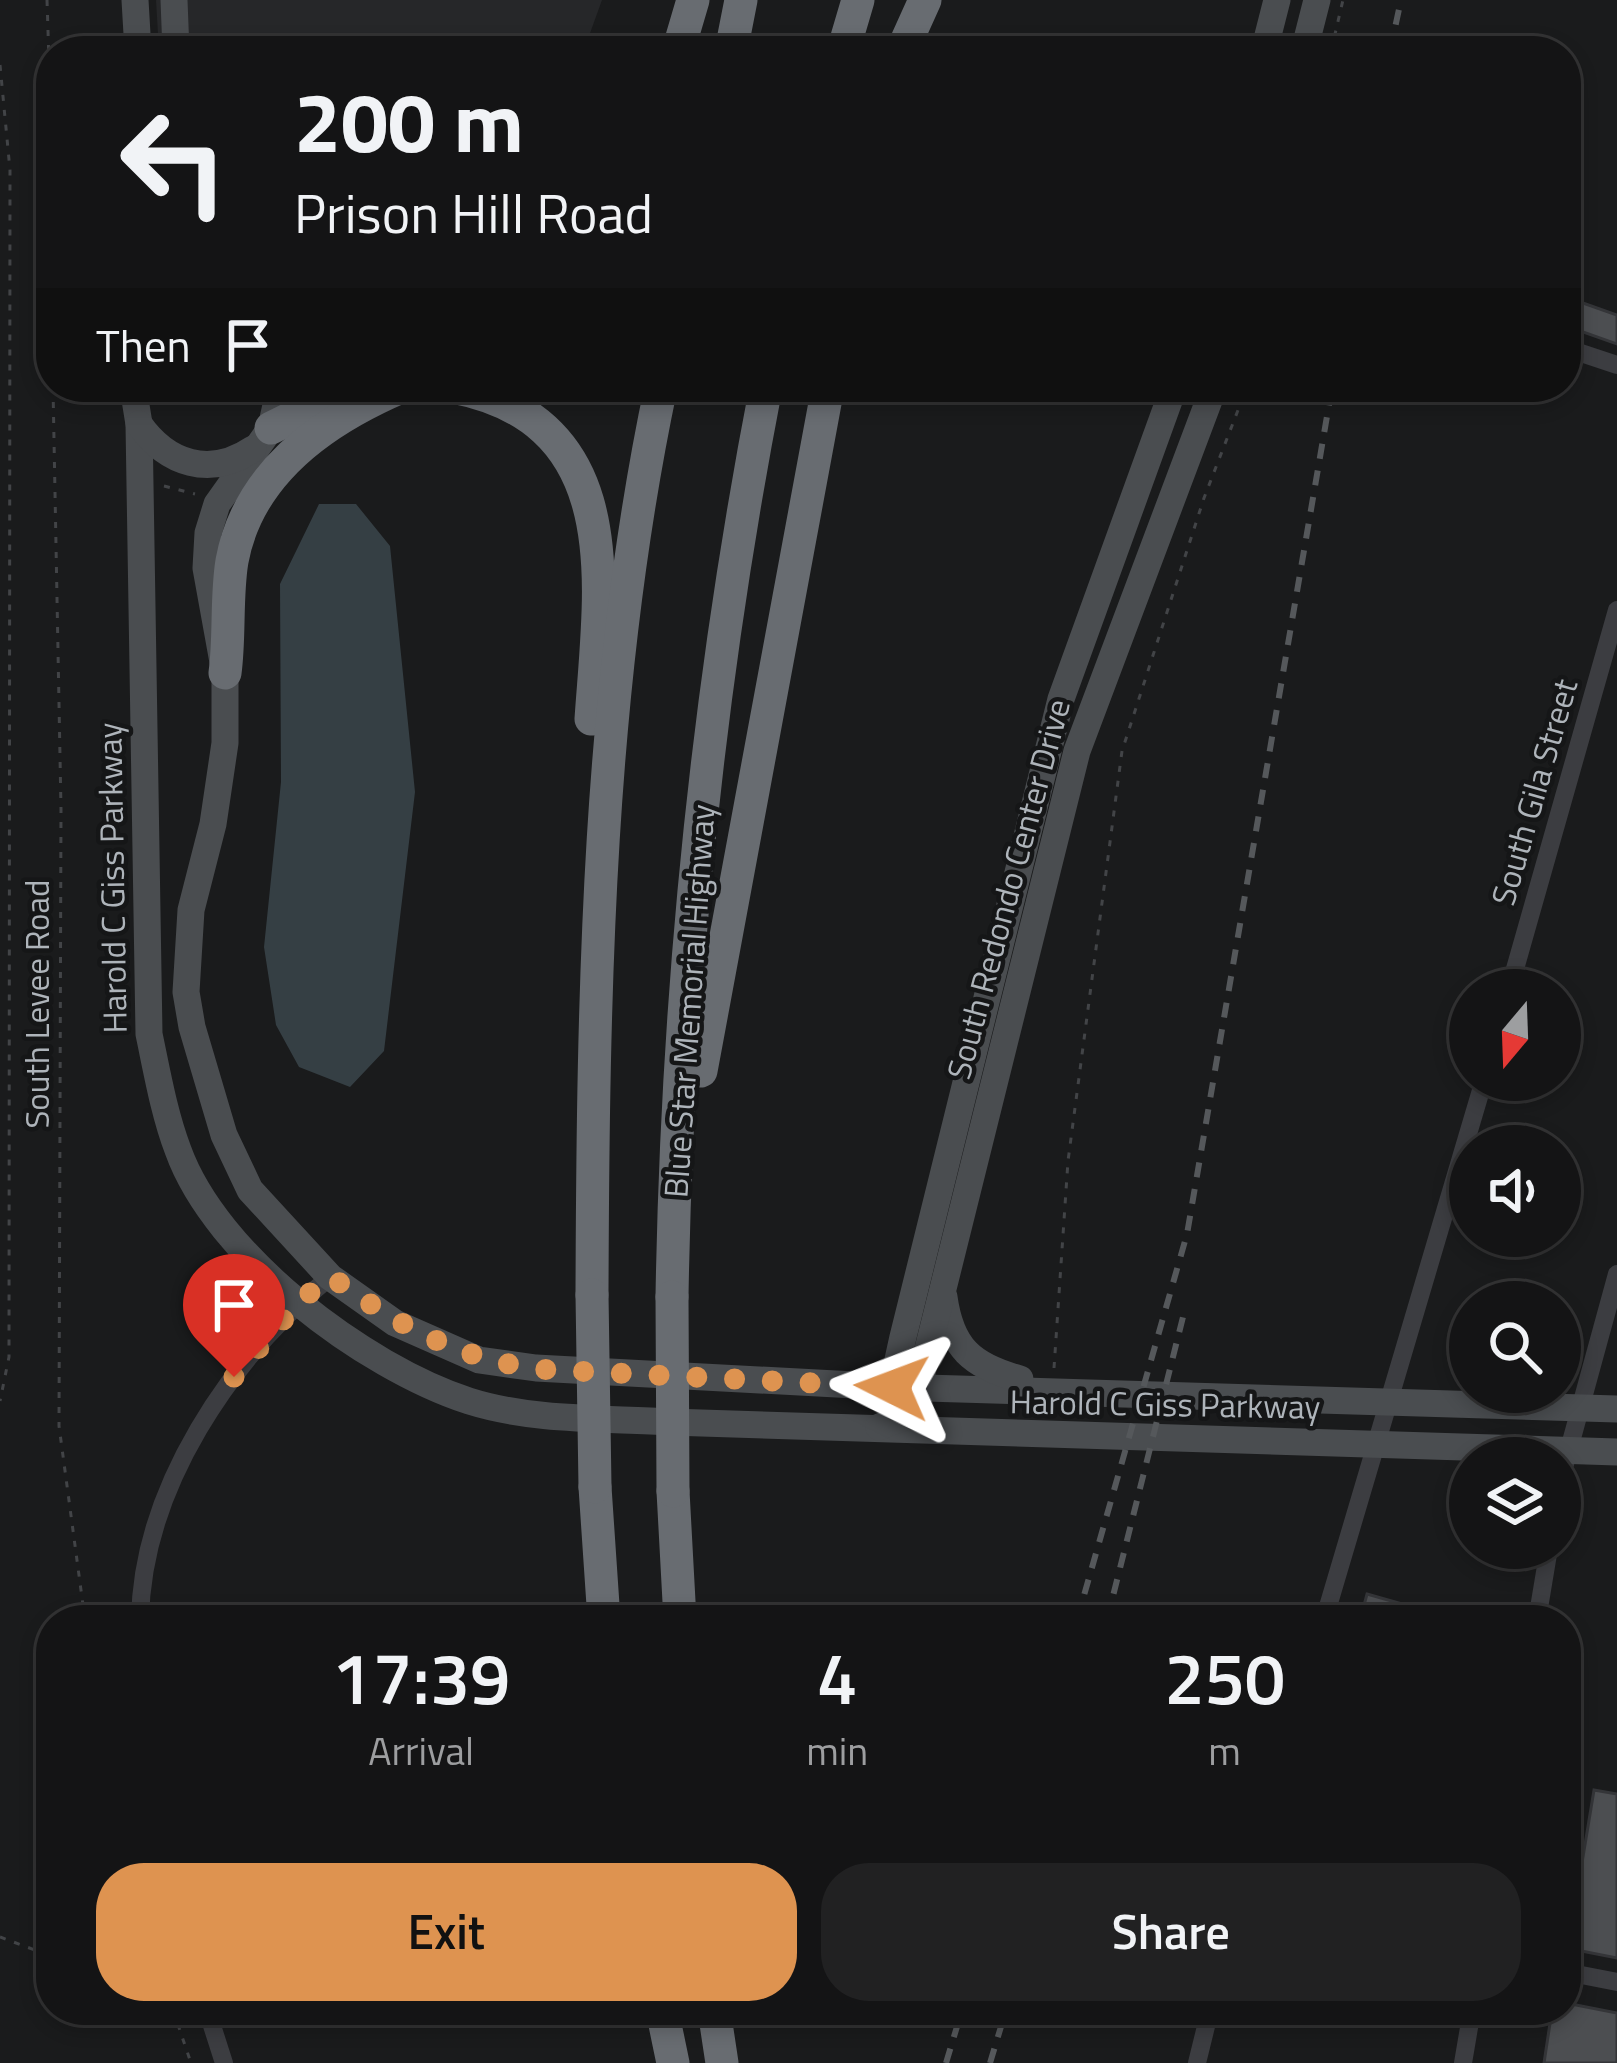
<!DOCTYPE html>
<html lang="en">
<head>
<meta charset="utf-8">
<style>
  :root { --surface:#141415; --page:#212122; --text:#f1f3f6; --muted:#9d9ea0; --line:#333334; --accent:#de9350 }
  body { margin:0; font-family:"Titillium Web",sans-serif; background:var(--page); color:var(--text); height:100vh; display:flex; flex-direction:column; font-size:45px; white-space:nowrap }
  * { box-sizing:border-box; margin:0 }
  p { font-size:39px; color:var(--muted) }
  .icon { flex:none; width:66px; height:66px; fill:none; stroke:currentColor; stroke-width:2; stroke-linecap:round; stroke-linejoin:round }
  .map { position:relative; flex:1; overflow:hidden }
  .sheet { position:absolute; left:36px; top:1605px; width:1545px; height:420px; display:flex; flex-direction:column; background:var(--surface); border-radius:48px; box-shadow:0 6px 18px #0003,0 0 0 3px var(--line) }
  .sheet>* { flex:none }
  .guide { position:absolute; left:36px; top:36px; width:1545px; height:366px; border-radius:48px; box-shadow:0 6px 18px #0003,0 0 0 3px var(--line); background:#141415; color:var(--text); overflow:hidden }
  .needle { width:78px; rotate:199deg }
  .tools { position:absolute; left:1449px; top:969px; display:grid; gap:24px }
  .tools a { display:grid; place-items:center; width:132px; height:132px; border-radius:50%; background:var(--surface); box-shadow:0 6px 18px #0003,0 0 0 3px var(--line); font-size:60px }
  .pin { position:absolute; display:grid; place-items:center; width:102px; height:102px; color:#fff; margin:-123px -51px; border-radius:50% 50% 50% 0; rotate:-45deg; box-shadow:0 0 12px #0007 }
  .pin .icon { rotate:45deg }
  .me { position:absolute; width:132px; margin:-66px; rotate:273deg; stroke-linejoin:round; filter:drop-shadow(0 0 9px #0008) }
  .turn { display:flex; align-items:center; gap:42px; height:252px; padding:0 60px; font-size:54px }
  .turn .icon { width:156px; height:156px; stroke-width:2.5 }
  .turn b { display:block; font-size:84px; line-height:102px }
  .then { display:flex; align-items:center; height:114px; padding:0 60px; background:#0003; gap:24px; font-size:45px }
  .eta { display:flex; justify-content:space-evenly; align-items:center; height:204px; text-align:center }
  .eta b { font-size:72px; font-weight:600; line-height:84px }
  .primary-button { display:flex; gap:24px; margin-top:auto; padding:24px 60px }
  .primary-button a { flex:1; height:138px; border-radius:48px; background:var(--accent); color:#111; font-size:48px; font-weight:600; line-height:138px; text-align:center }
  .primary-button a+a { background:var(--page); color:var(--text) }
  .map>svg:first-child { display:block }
</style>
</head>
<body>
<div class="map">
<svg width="1617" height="2063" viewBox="0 0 1617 2063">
  <rect width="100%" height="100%" fill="#1a1b1c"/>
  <polygon fill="#262729" points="156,0 602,0 589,36 576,51 159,51"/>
  <polygon fill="#353f44" points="319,504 356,504 390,546 415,792 384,1051 350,1087 299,1067 276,1025 264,947 281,782 280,584"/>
  <g fill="#4c4e51" stroke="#343538" stroke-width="3">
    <polygon points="1566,297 1617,315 1617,344 1566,326"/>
    <polygon points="1367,1594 1441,1615 1440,1620 1360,1620"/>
    <polygon points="1594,1790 1617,1794 1617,1958 1566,1948 1566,1878 1579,1881"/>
    <polygon points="1566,2003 1617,2013 1617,2063 1544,2063 1552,2010 1566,2010"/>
  </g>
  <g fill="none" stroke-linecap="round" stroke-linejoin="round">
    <g stroke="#424447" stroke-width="3" stroke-dasharray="6 9" stroke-linecap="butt">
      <polyline points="47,0 51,123"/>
      <polyline points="1331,51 1343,0"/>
      <polyline points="0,65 10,170 9,1357 0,1401"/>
      <polyline points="53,387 61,809 59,1426 85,1620"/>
      <polyline points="164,486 195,494"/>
      <polyline points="1054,1368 1068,1161 1122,751 1204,498 1247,387"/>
      <polyline points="0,1937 51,1956"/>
      <polyline points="173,2010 191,2063"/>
      <polyline points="974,2026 979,2010"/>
    </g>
    <g stroke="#3c3d41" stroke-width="18">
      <polyline points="1566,348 1617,365"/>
      <polyline points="1509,990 1617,610"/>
      <polyline points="1560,1482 1617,1274"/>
      <path d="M140 1620C142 1488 231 1357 330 1277"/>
      <polyline points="1324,1620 1484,1080"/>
      <polyline points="1537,1620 1549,1548"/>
      <polyline points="1566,1972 1617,1982"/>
      <polyline points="207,2010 224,2063"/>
      <polyline points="1197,2063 1210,2010"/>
      <polyline points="1463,2063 1472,2010"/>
    </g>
    <g stroke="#4a4d50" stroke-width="27">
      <polyline points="135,0 138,51"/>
      <polyline points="174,0 176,51"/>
      <polyline points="1264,51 1277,0"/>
      <polyline points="1304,51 1317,0"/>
      <path d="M133 387 139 424 149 1034C157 1072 164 1113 178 1150 216 1256 364 1367 469 1401 532 1421 604 1418 670 1422L1617 1452"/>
      <polyline points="280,387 271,428 217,504 208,533 206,568 225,673 225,743 213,824 191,910 186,992 192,1027 224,1135 250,1190 330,1277 395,1323 479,1360 536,1368 892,1387 1617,1409"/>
      <path d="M139 424C167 464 210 478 253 449"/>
      <path d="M944 1297C951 1348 972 1366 1020 1379"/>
      <polyline points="895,1403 892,1387 903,1337 1061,699 1174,387"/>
      <polyline points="879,1427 907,1416 915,1401 1077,751 1214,387"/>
    </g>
    <g stroke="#686c71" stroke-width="33">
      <polyline points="678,51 693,0"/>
      <polyline points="731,51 741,0"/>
      <polyline points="843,51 858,0"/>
      <polyline points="902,51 925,0"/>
      <path d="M453 387C629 421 600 587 591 719"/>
      <polyline points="271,428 350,389"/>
      <path d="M225 673C230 636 226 597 232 561 248 473 324 420 401 387"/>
      <polyline points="701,1071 828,387"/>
      <path d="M592 1295C593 991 598 685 661 387"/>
      <path d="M672 1297C677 993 708 686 766 387"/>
      <polyline points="595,1487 604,1620"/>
      <polyline points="673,1491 680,1620"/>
      <polyline points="662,2010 673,2063"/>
      <polyline points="714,2010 722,2063"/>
    </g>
    <g stroke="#55585b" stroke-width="6" stroke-dasharray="15 12" stroke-linecap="butt">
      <polyline points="1390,51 1401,0"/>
      <polyline points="1077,1620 1187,1234 1332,387"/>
      <polyline points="1107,1620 1185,1309"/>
      <polyline points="946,2063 962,2010"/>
      <polyline points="990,2063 1006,2010"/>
    </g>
    <g stroke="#686c71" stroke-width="33">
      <polyline points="592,1295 595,1487"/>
      <polyline points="672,1297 673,1491"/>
    </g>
  </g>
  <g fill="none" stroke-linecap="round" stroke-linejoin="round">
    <path stroke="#de9350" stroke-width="21" stroke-dasharray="0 37.8" d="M234 1377 298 1303 330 1276C398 1325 452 1356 536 1369L892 1387"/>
  </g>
  <g text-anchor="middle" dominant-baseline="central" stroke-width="9" stroke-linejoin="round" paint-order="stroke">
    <g font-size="33" fill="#aeb4ba" stroke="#151617">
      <text transform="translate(1534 792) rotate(-74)">South Gila Street</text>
      <text transform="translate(112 878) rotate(-91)">Harold C Giss Parkway</text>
      <text transform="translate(1008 889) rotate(-75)">South Redondo Center Drive</text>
      <text transform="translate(689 1001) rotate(-86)">Blue Star Memorial Highway</text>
      <text transform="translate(37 1004) rotate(-90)">South Levee Road</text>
      <text transform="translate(1165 1404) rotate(1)">Harold C Giss Parkway</text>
    </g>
  </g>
</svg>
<div class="tools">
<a><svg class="needle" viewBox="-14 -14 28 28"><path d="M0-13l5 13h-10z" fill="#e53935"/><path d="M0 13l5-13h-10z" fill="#9d9ea0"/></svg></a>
<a><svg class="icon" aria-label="sound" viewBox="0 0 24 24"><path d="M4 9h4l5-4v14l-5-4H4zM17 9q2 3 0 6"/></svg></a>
<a><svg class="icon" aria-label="search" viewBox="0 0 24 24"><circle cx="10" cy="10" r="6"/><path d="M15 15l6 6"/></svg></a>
<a><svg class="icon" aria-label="layers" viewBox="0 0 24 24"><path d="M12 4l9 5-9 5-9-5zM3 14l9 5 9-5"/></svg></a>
</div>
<div class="pin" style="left:234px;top:1377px;background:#d93025"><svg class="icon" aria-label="arrive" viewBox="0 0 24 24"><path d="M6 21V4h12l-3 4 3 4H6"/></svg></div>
<svg class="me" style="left:892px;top:1387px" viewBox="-20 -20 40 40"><path d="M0-17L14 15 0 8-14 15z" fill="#de9350" stroke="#fff" stroke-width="4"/></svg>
<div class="guide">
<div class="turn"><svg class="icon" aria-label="left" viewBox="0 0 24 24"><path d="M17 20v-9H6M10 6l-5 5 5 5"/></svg><div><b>200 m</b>Prison Hill Road</div></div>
<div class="then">Then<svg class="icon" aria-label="arrive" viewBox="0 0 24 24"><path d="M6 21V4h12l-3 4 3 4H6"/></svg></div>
</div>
<section class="sheet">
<div class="eta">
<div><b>17:39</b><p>Arrival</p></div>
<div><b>4</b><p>min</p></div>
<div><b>250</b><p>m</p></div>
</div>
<div class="primary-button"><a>Exit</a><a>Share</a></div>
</section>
</div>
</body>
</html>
